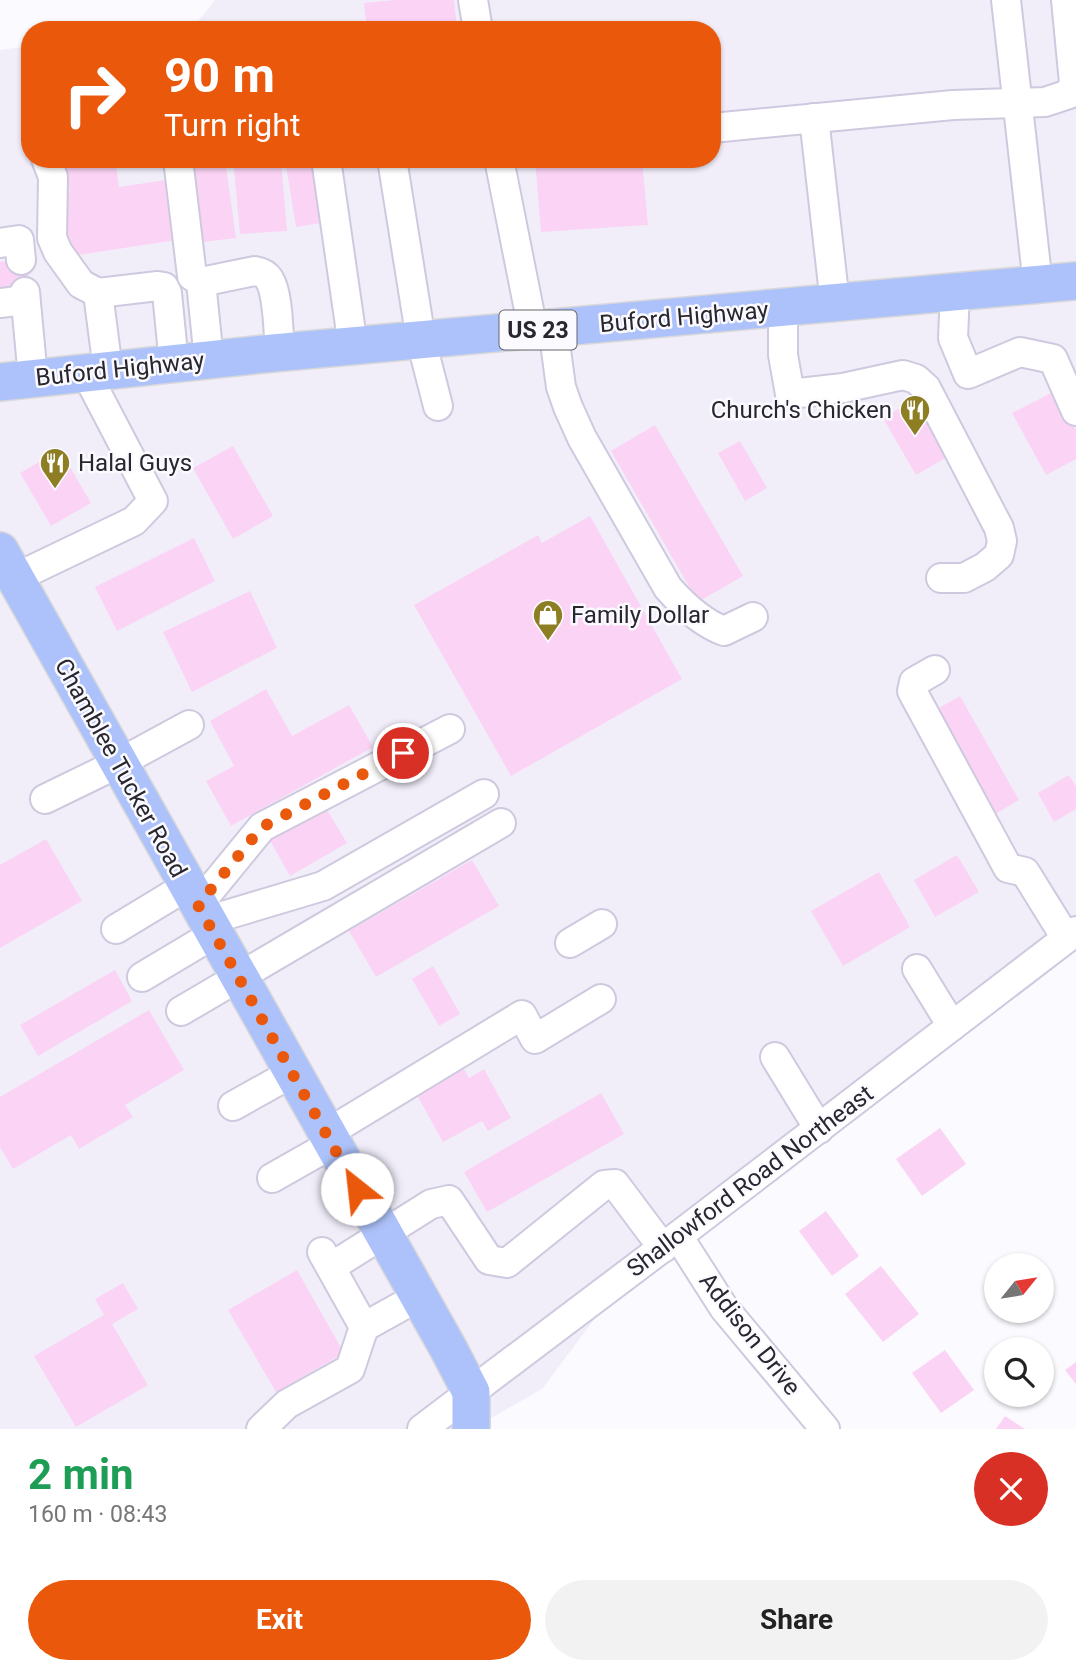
<!DOCTYPE html>
<html lang="en">
<head>
<meta charset="utf-8">
<style>
  :root { --surface:#fff; --page:#f2f2f2; --text:#222; --muted:#767676; --accent:#ea580c }
  body { margin:0; font-family:Roboto,sans-serif; background:var(--page); color:var(--text); height:100vh; display:flex; flex-direction:column; font-size:26px; white-space:nowrap }
  * { box-sizing:border-box; margin:0 }
  p { font-size:23px; color:var(--muted) }
  .icon { flex:none; width:38px; height:38px; fill:none; stroke:currentColor; stroke-width:2; stroke-linecap:round; stroke-linejoin:round }
  .map { position:relative; height:1429px; overflow:hidden }
  .panel { display:flex; flex-direction:column; background:var(--surface); flex:1 }
  .panel>* { flex:none }
  .guide { position:absolute; left:21px; top:21px; width:700px; height:147px; border-radius:28px; box-shadow:0 2px 5px #0004; background:#ea580c; color:#fff; overflow:hidden }
  .needle { width:46px; rotate:60deg }
  .buttons { position:absolute; left:984px; top:1253px; display:grid; gap:14px }
  .buttons a { display:grid; place-items:center; width:70px; height:70px; border-radius:50%; background:var(--surface); box-shadow:0 2px 5px #0004; font-size:35px }
  .pin { position:absolute; display:grid; place-items:center; width:60px; height:60px; color:#fff; margin:-30px; border:4px solid #fff; border-radius:50%; box-shadow:0 2px 7px #0007 }
  .me { position:absolute; width:77px; margin:-38px; rotate:331deg; stroke-linejoin:round; filter:drop-shadow(0 0 5px #0008) }
  .turn { display:flex; align-items:center; gap:24px; height:147px; padding:0 28px; font-size:32px }
  .turn .icon { width:91px; height:91px; stroke-width:2.5 }
  .turn b { display:block; font-size:49px; line-height:60px }
  .round { display:grid; place-items:center; flex:none; width:74px; height:74px; border-radius:37px; background:var(--page) }
  .head { display:flex; align-items:center; justify-content:space-between; height:119px; padding:0 28px }
  h1 { font-size:42px; font-weight:700; line-height:52px; color:#1e9e55 }
  .action { display:flex; gap:14px; margin-top:auto; padding:14px 28px }
  .action a { flex:1; height:80px; border-radius:42px; background:var(--accent); color:#fff; font-size:28px; font-weight:700; line-height:80px; text-align:center }
  .action a+a { background:var(--page); color:var(--text) }
  .map>svg:first-child { display:block }
</style>
</head>
<body>
<div class="map">
<svg width="1076" height="1429" viewBox="0 0 1076 1429">
  <rect width="100%" height="100%" fill="#fbfaff"/>
  <polygon fill="#f1eefa" points="215,0 1076,0 1076,928 653,1241 542,1389 481,1424 479,1429 0,1429 0,50 30,46 30,159 712,159 712,30 155,30 196,24"/>
  <g fill="#fbd4f5">
    <polygon points="395,0 454,0 457,30 367,30 364,3"/>
    <polygon points="65,159 115,159 119,187 173,179 183,239 65,257 55,193 70,191"/>
    <polygon points="183,159 225,159 236,238 194,243"/>
    <polygon points="233,159 281,159 287,231 240,234"/>
    <polygon points="285,159 311,159 321,223 296,227"/>
    <polygon points="535,159 642,159 648,225 541,232"/>
    <polygon points="27,259 30,292 0,295 0,262"/>
    <polygon points="1055,391 1076,430 1076,459 1046,475 1012,413"/>
    <polygon points="914,400 947,457 916,475 883,418"/>
    <polygon points="655,425 743,576 698,602 611,451"/>
    <polygon points="740,441 767,488 745,501 718,453"/>
    <polygon points="233,446 273,516 233,539 193,468"/>
    <polygon points="60,450 91,503 51,526 20,473"/>
    <polygon points="590,516 682,679 511,776 414,605 538,535 542,543"/>
    <polygon points="194,538 215,581 117,631 95,587"/>
    <polygon points="250,591 277,648 192,692 163,632"/>
    <polygon points="266,689 292,736 349,705 373,747 231,826 206,781 234,766 210,721"/>
    <polygon points="960,696 1019,800 992,816 932,712"/>
    <polygon points="1069,775 1076,787 1076,809 1054,822 1038,793"/>
    <polygon points="324,805 347,843 290,876 268,837"/>
    <polygon points="46,839 82,901 0,948 0,865"/>
    <polygon points="957,855 979,892 935,917 914,880"/>
    <polygon points="472,860 499,906 376,977 349,931"/>
    <polygon points="879,872 910,927 843,966 811,911"/>
    <polygon points="433,966 460,1014 439,1026 412,979"/>
    <polygon points="115,970 132,1001 38,1056 20,1025"/>
    <polygon points="149,1010 184,1070 125,1105 133,1117 79,1149 71,1135 13,1169 0,1147 0,1097"/>
    <polygon points="460,1062 469,1078 484,1069 511,1118 488,1131 482,1121 443,1142 413,1088"/>
    <polygon points="601,1093 624,1134 487,1212 464,1172"/>
    <polygon points="940,1128 966,1164 922,1196 896,1159"/>
    <polygon points="826,1211 859,1256 832,1276 799,1231"/>
    <polygon points="881,1266 919,1314 883,1342 845,1294"/>
    <polygon points="297,1270 344,1353 276,1392 228,1310"/>
    <polygon points="123,1283 138,1309 112,1324 148,1385 76,1427 34,1356 104,1315 95,1299"/>
    <polygon points="945,1350 974,1390 941,1413 912,1373"/>
    <polygon points="1076,1362 1076,1384 1065,1370"/>
    <polygon points="1005,1416 1025,1429 996,1429"/>
  </g>
  <g fill="none" stroke-linecap="round" stroke-linejoin="round">
    <g stroke="#cfc9df" stroke-width="32">
      <g id="minor">
        <polyline points="473,0 478,30"/>
        <polyline points="1006,0 1038,285"/>
        <polyline points="814,118 835,303"/>
        <polyline points="712,128 953,105 1045,102 1069,94 1074,83 1066,0"/>
        <polyline points="46,159 53,177 52,238 58,252 81,284 98,293 158,286 164,287 167,293 174,364"/>
        <polyline points="178,159 192,276 201,282 209,360"/>
        <polyline points="326,159 353,346"/>
        <polyline points="392,159 421,340 438,406"/>
        <polyline points="499,159 533,330"/>
        <polyline points="0,243 19,240 21,260"/>
        <path d="M201 282 255 271C261 272 266 274 269 279 279 295 278 333 280 353"/>
        <polyline points="25,292 33,378"/>
        <polyline points="955,292 953,338 968,374 1020,352 1053,359 1076,411"/>
        <polyline points="98,293 108,370"/>
        <polyline points="0,303 25,300"/>
        <polyline points="783,308 783,355 790,394 843,388 903,375 916,379 926,388 999,528 1002,541 999,555 985,567 964,578 941,578"/>
        <path d="M553 328 561 387 568 407 582 438 668 588C684 606 702 623 724 631L753 617"/>
        <polyline points="15,578 134,521 153,501 86,373"/>
        <polyline points="935,670 914,682 912,691 1008,868 1025,872 1066,938"/>
        <polyline points="45,799 119,763 189,725"/>
        <polyline points="198,905 262,827 450,729"/>
        <polyline points="206,921 323,886 484,794"/>
        <polyline points="116,929 187,886"/>
        <polyline points="570,943 602,924"/>
        <polyline points="917,969 952,1026"/>
        <polyline points="142,977 214,934"/>
        <polyline points="181,1011 501,823"/>
        <polyline points="775,1057 819,1129"/>
        <polyline points="233,1106 292,1073"/>
        <polyline points="326,1134 522,1015 535,1039 601,999"/>
        <polyline points="272,1178 332,1144"/>
        <polyline points="678,1236 724,1308 825,1429"/>
        <polyline points="331,1267 431,1204 449,1200 489,1260 507,1263 604,1185 615,1184 663,1248"/>
        <polyline points="364,1327 418,1297"/>
        <polyline points="261,1429 287,1404 350,1369 364,1327 322,1252"/>
        <polyline points="422,1429 678,1236 1076,931"/>
      </g>
    </g>
    <g stroke="#d8d8d9" stroke-width="40">
      <g id="major">
        <polyline points="0,382 273,353 1076,281"/>
        <polyline points="0,551 448,1348 471,1392 471,1429"/>
      </g>
    </g>
    <use href="#minor" stroke="#fff" stroke-width="28"/>
    <use href="#major" stroke="#adc2fa" stroke-width="37"/>
  </g>
  <g fill="none" stroke-linecap="round" stroke-linejoin="round">
    <polyline stroke="#ea580c" stroke-width="12" stroke-dasharray="0 21.6" points="357,1189 198,905 262,827 403,753"/>
  </g>
  <defs>
    <g id="restaurant-pin" transform="scale(1.575)"><path d="M0 17L-7.5 6A9.5 9.5 0 1 1 7.5 6Z" fill="#8d7e24" stroke="#fbfaff"/><path d="M-5-6h1v4h1v-4h1v4h1v-4h1v5L-1.5 .5V6h-2V.5L-5-1ZM5-6V6H3V1.5H1.5Q1.5-4 5-6Z" fill="#fff"/></g>
    <g id="shop-pin" transform="scale(1.575)"><path d="M0 17L-7.5 6A9.5 9.5 0 1 1 7.5 6Z" fill="#8d7e24" stroke="#fbfaff"/><path d="M-5-2.5h2.3a2.7 3.5 0 0 1 5.4 0H5L5.5 6h-11ZM-1.5-2.5h3a1.5 2.3 0 0 0-3 0Z" fill="#fff"/></g>
  </defs>
  <g fill-rule="evenodd">
    <use href="#restaurant-pin" x="915" y="410"/>
    <use href="#restaurant-pin" x="55" y="463"/>
    <use href="#shop-pin" x="548" y="615"/>
  </g>
  <g text-anchor="middle" dominant-baseline="central" stroke-width="5" stroke-linejoin="round" paint-order="stroke">
    <rect fill="#fbfaff" stroke="#67666d" stroke-width="2" x="499.5" y="310.5" width="77" height="39" rx="5"/>
    <g font-size="23" font-weight="bold" fill="#28262e">
      <text x="538" y="330">US 23</text>
    </g>
    <g font-size="24" fill="#28262e" stroke="#fbfaff">
      <text transform="translate(684 317) rotate(-5)">Buford Highway</text>
      <text transform="translate(120 369) rotate(-6)">Buford Highway</text>
      <text transform="translate(121 768) rotate(61)">Chamblee Tucker Road</text>
      <text transform="translate(750 1181) rotate(-37)">Shallowford Road Northeast</text>
      <text transform="translate(750 1334) rotate(52)">Addison Drive</text>
    </g>
    <g font-size="24" fill="#28262e" stroke="#fbfaff" text-anchor="start">
      <text x="892" y="410" text-anchor="end">Church's Chicken</text>
      <text x="78" y="463">Halal Guys</text>
      <text x="571" y="615">Family Dollar</text>
    </g>
  </g>
</svg>
<div class="buttons">
<a><svg class="needle" viewBox="-14 -14 28 28"><path d="M0-13l5 13h-10z" fill="#e53935"/><path d="M0 13l5-13h-10z" fill="#767676"/></svg></a>
<a><svg class="icon" aria-label="search" viewBox="0 0 24 24"><circle cx="10" cy="10" r="6"/><path d="M15 15l6 6"/></svg></a>
</div>
<div class="pin" style="left:403px;top:753px;background:#d93025"><svg class="icon" aria-label="arrive" viewBox="0 0 24 24"><path d="M6 21V4h12l-3 4 3 4H6"/></svg></div>
<svg class="me" style="left:357px;top:1189px" viewBox="-20 -20 40 40"><circle r="19" fill="#fff"/><path d="M0-13L10 11 0 6-10 11z" fill="#ea580c"/></svg>
<div class="guide">
<div class="turn"><svg class="icon" aria-label="right" viewBox="0 0 24 24"><path d="M7 20v-9h11M14 6l5 5-5 5"/></svg><div><b>90 m</b>Turn right</div></div>
</div>
</div>
<section class="panel">
<div class="head"><div><h1>2 min</h1><p>160 m · 08:43</p></div><a class="round" style="background:#d93025;color:#fff"><svg class="icon" aria-label="close" viewBox="0 0 24 24"><path d="M6 6l12 12M18 6L6 18"/></svg></a></div>
<div class="action"><a>Exit</a><a>Share</a></div>
</section>
</body>
</html>
